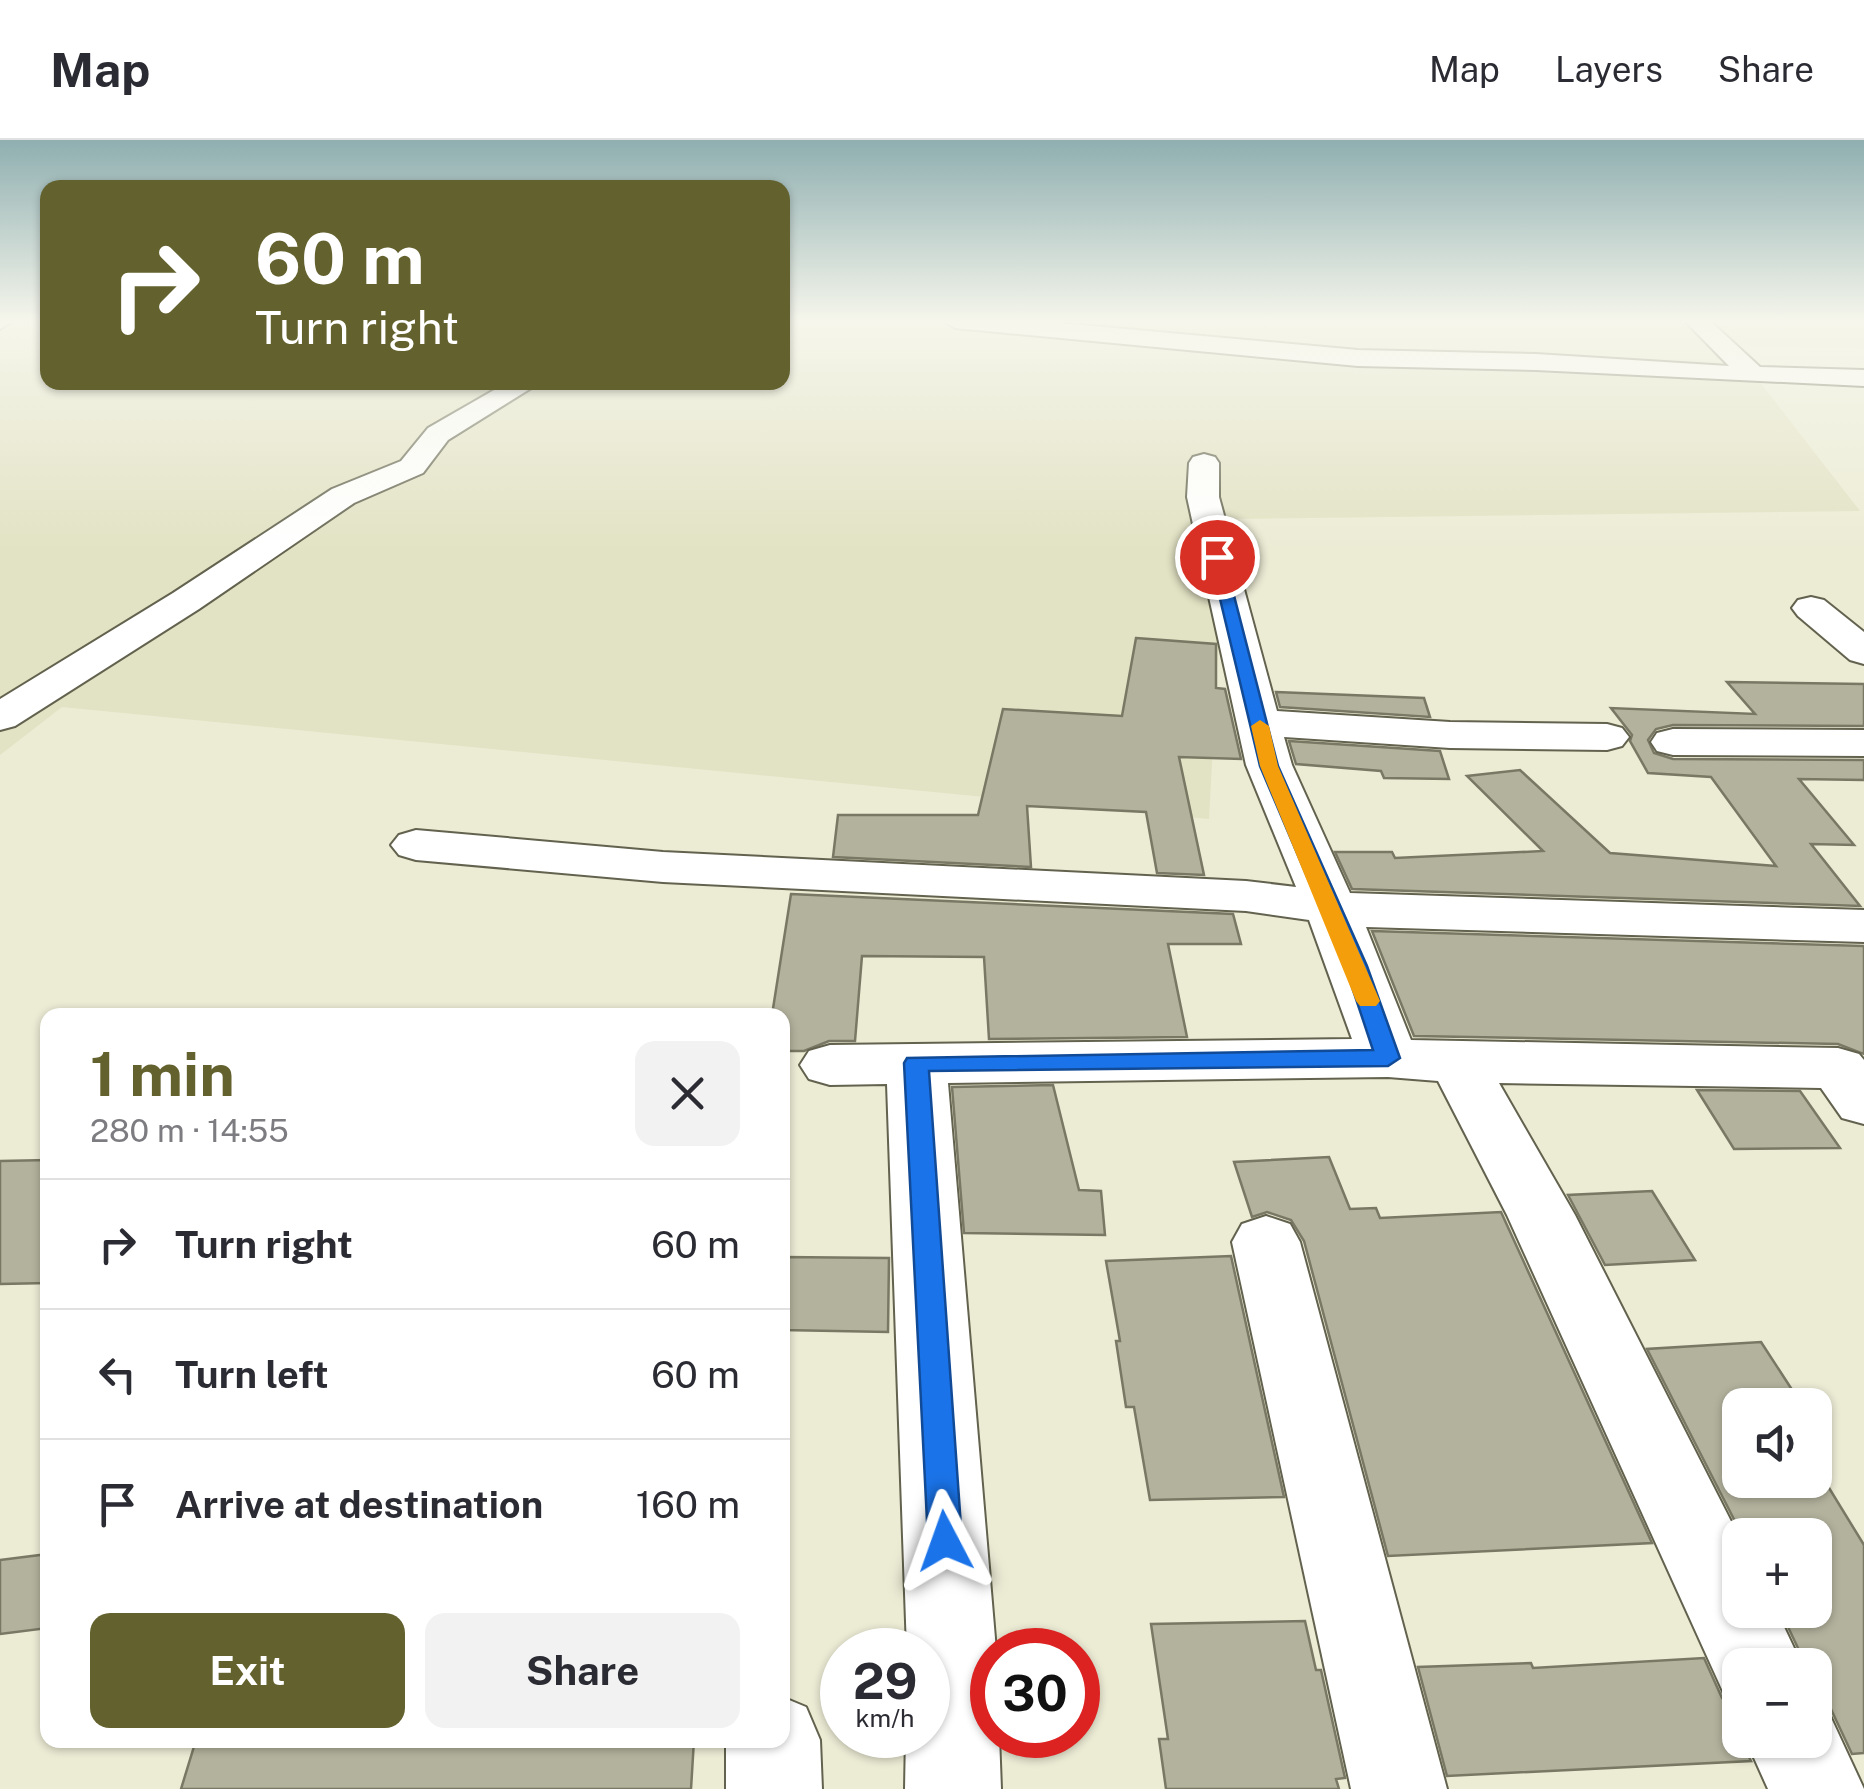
<!DOCTYPE html>
<html lang="en">
<head>
<meta charset="utf-8">
<style>
  :root { --surface:#fff; --page:#f2f2f3; --text:#2b2b33; --muted:#7c7c81; --line:#e1e1e2; --accent:#63612d }
  body { margin:0; font-family:"Public Sans",sans-serif; background:var(--page); color:var(--text); height:100vh; display:flex; flex-direction:column; font-size:38px; white-space:nowrap }
  * { box-sizing:border-box; margin:0 }
  p { font-size:32px; color:var(--muted) }
  .icon { flex:none; width:55px; height:55px; fill:none; stroke:currentColor; stroke-width:2; stroke-linecap:round; stroke-linejoin:round }
  .map { position:relative; flex:1; overflow:hidden }
  .sheet { position:absolute; left:40px; top:868px; width:750px; height:740px; display:flex; flex-direction:column; background:var(--surface); border-radius:20px; box-shadow:0 2px 8px #0004 }
  .sheet>* { flex:none }
  .hud { position:absolute; left:40px; top:40px; width:750px; height:210px; border-radius:20px; box-shadow:0 2px 8px #0004; background:#63612d; color:#fff; overflow:hidden }
  .tools { position:absolute; left:1722px; top:1248px; display:grid; gap:20px }
  .tools a { display:grid; place-items:center; width:110px; height:110px; border-radius:20px; background:var(--surface); box-shadow:0 2px 8px #0004; font-size:50px }
  .speed { position:absolute; left:820px; top:1488px; display:flex; gap:20px; font-size:50px; font-weight:700; text-align:center }
  .speed>* { display:grid; place-content:center; width:130px; height:130px; border-radius:50%; background:var(--surface); box-shadow:0 2px 8px #0004; line-height:1 }
  .speed small { font-size:25px; font-weight:400 }
  .speed .limit { border:15px solid #d22; background:#fff; color:#111 }
  .pin { position:absolute; display:grid; place-items:center; width:85px; height:85px; color:#fff; margin:-42px; border:5px solid #fff; border-radius:50%; box-shadow:0 2px 10px #0007 }
  .me { position:absolute; width:110px; margin:-55px; rotate:356deg; stroke-linejoin:round; filter:drop-shadow(0 0 8px #0008) }
  .turn { display:flex; align-items:center; gap:35px; height:210px; padding:0 50px; font-size:45px }
  .turn .icon { width:130px; height:130px; stroke-width:2.5 }
  .turn b { display:block; font-size:70px; line-height:85px }
  .round { display:grid; place-items:center; flex:none; width:105px; height:105px; border-radius:20px; background:var(--page) }
  .summary { display:flex; align-items:center; justify-content:space-between; height:170px; padding:0 50px }
  h1 { font-size:60px; font-weight:700; line-height:75px; color:var(--accent) }
  .button { display:flex; gap:20px; margin-top:auto; padding:20px 50px }
  .button a { flex:1; height:115px; border-radius:20px; background:var(--accent); color:#fff; font-size:40px; font-weight:700; line-height:115px; text-align:center }
  .button a+a { background:var(--page); color:var(--text) }
  ul { padding:0; list-style:none }
  li { display:flex; align-items:center; gap:30px; height:130px; padding:0 50px; border-top:2px solid var(--line) }
  li div { flex:1 }
  li b { display:block; font-size:38px }
  li em { font-style:normal }
  header { display:flex; align-items:center; gap:60px; box-sizing:border-box; height:140px; padding:0 50px; background:var(--surface); border-bottom:2px solid var(--line) }
  header strong { font-size:48px }
  nav { display:flex; gap:55px; margin-inline-start:auto; font-size:35px }
  .map>svg:first-child { display:block }
</style>
</head>
<body>
<header>
<strong>Map</strong>
<nav><a>Map</a><a>Layers</a><a>Share</a></nav>
</header>
<div class="map">
<svg width="1864" height="1649" viewBox="0 0 1864 1649">
  <rect width="100%" height="100%" fill="#ececd5"/>
  <polygon fill="#e2e2c4" points="0,181 47,181 48,242 782,242 783,181 1864,181 1864,209 1731,205 1860,371 1225,379 1209,679 62,567 0,615"/>
  <g fill="#b3b29d" stroke="#787864" stroke-width="2.5">
    <polygon points="1136,498 1216,504 1216,548 1225,549 1241,619 1179,617 1204,735 1157,733 1146,672 1027,666 1031,727 833,717 838,675 978,675 1003,569 1122,576"/>
    <polygon points="1727,542 1864,544 1864,586 1673,585 1656,589 1648,600 1654,613 1673,619 1864,620 1864,640 1799,639 1854,705 1811,704 1860,766 1352,749 1335,712 1392,712 1395,718 1543,711 1467,636 1520,630 1610,713 1776,726 1711,637 1648,633 1630,601 1632,595 1611,568 1755,574"/>
    <polygon points="1276,552 1424,558 1430,577 1280,567"/>
    <polygon points="1289,601 1440,611 1449,639 1384,638 1381,631 1296,624"/>
    <polygon points="791,754 1233,774 1241,804 1168,804 1187,897 989,899 984,817 862,816 855,901 829,901 804,911 782,911 782,875 772,875"/>
    <polygon points="1372,791 1864,806 1864,914 1838,904 1414,896"/>
    <polygon points="1053,945 1079,1050 1101,1051 1105,1095 964,1093 952,947"/>
    <polygon points="1697,950 1800,951 1840,1008 1734,1009"/>
    <polygon points="1329,1017 1350,1069 1376,1068 1380,1078 1501,1072 1652,1403 1388,1416 1304,1101 1291,1080 1267,1072 1252,1077 1234,1022"/>
    <polygon points="48,1020 48,1143 0,1144 0,1021"/>
    <polygon points="1652,1051 1695,1120 1605,1125 1568,1055"/>
    <polygon points="1231,1116 1284,1357 1150,1360 1134,1267 1126,1267 1116,1201 1120,1201 1106,1121"/>
    <polygon points="782,1117 889,1118 888,1192 782,1190"/>
    <polygon points="1761,1202 1802,1265 1740,1265 1740,1340 1815,1340 1815,1325 1864,1405 1864,1613 1852,1614 1829,1565 1815,1560 1815,1525 1806,1525 1780,1470 1815,1470 1815,1395 1742,1395 1647,1209"/>
    <polygon points="48,1414 48,1488 0,1494 0,1420"/>
    <polygon points="1305,1481 1316,1530 1321,1530 1345,1638 1336,1639 1339,1649 1166,1649 1159,1599 1168,1599 1151,1484"/>
    <polygon points="1704,1518 1722,1558 1740,1565 1740,1600 1751,1621 1447,1636 1418,1527 1531,1523 1533,1528"/>
    <polygon points="196,1600 694,1600 691,1649 181,1649"/>
  </g>
  <g fill="none" stroke-linecap="round" stroke-linejoin="round">
    <g stroke="#62624e" stroke-width="4">
      <g id="minor">
        <polygon points="0,181 13,181 0,189"/>
        <polygon points="944,181 1037,181 1358,210 1536,214 1729,226 1685,181 1710,181 1760,227 1864,230 1864,246 1536,230 1358,226 955,188"/>
        <polygon points="508,242 541,242 448,300 423,333 354,363 199,469 15,586 0,590 0,559 173,453 332,349 401,321 428,288"/>
        <polygon points="1204,314 1215,317 1219,323 1219,357 1277,571 1450,582 1607,584 1622,588 1629,597 1622,606 1607,610 1450,608 1284,597 1292,625 1350,753 1864,770 1864,802 1366,787 1411,900 1838,908 1859,914 1864,920 1864,984 1842,978 1821,948 1499,943 1575,1075 1740,1399 1740,1470 1776,1470 1802,1525 1740,1525 1740,1562 1725,1556 1507,1075 1438,941 1388,937 948,943 996,1510 992,1510 992,1595 999,1595 1001,1649 905,1649 906,1595 928,1595 928,1510 907,1510 887,944 830,945 809,939 800,925 809,911 830,905 1352,899 1309,780 1246,771 663,742 416,720 399,715 391,705 399,695 416,690 663,712 1246,741 1296,747 1246,625 1187,357 1189,323 1193,317"/>
        <polygon points="1811,457 1824,460 1864,492 1864,524 1850,520 1798,476 1792,468 1798,460"/>
        <polygon points="1673,589 1864,590 1864,616 1673,615 1657,611 1651,602 1657,593"/>
        <polygon points="1266,1076 1290,1084 1300,1102 1447,1649 1351,1649 1232,1102 1242,1084"/>
        <polygon points="782,1557 806,1567 820,1600 822,1649 726,1649 726,1600 782,1600"/>
        <polygon points="1815,1563 1826,1567 1864,1649 1768,1649 1746,1600 1815,1600"/>
      </g>
    </g>
    <use href="#minor" fill="#fff" fill-rule="evenodd"/>
  </g>
  <linearGradient id="sky" x2="0" y2="1"><stop stop-color="#8fafb0"/><stop offset="0.44" stop-color="#f6f6ec"/><stop offset="1" stop-color="#f6f6ec" stop-opacity="0"/></linearGradient>
  <rect width="1864" height="412" fill="url(#sky)"/>
  <polygon fill="#1a73e8" stroke="#114b97" stroke-width="2.5" points="1217,412 1224,417 1278,626 1367,826 1400,918 1388,926 929,931 962,1401 957,1412 945,1417 933,1412 928,1401 904,923 907,918 1373,910 1345,826 1260,626 1210,417"/>
  <polygon fill="#f59e0b" points="1260,580 1269,586 1278,626 1380,861 1376,866 1360,866 1356,861 1260,626 1251,586"/>
</svg>
<div class="tools">
<a><svg class="icon" aria-label="sound" viewBox="0 0 24 24"><path d="M4 9h4l5-4v14l-5-4H4zM17 9q2 3 0 6"/></svg></a>
<a>+</a>
<a>−</a>
</div>
<div class="speed"><div>29<small>km/h</small></div><div class="limit">30</div></div>
<div class="pin" style="left:1217px;top:417px;background:#d93025"><svg class="icon" aria-label="arrive" viewBox="0 0 24 24"><path d="M6 21V4h12l-3 4 3 4H6"/></svg></div>
<svg class="me" style="left:945px;top:1401px" viewBox="-20 -20 40 40"><path d="M0-17L14 15 0 8-14 15z" fill="#1a73e8" stroke="#fff" stroke-width="4"/></svg>
<div class="hud">
<div class="turn"><svg class="icon" aria-label="right" viewBox="0 0 24 24"><path d="M7 20v-9h11M14 6l5 5-5 5"/></svg><div><b>60 m</b>Turn right</div></div>
</div>
<section class="sheet">
<div class="summary"><div><h1>1 min</h1><p>280 m · 14:55</p></div><a class="round"><svg class="icon" aria-label="close" viewBox="0 0 24 24"><path d="M6 6l12 12M18 6L6 18"/></svg></a></div>
<ul>
<li><svg class="icon" aria-label="right" viewBox="0 0 24 24"><path d="M7 20v-9h11M14 6l5 5-5 5"/></svg><div><b>Turn right</b></div><em>60 m</em></li>
<li><svg class="icon" aria-label="left" viewBox="0 0 24 24"><path d="M17 20v-9H6M10 6l-5 5 5 5"/></svg><div><b>Turn left</b></div><em>60 m</em></li>
<li><svg class="icon" aria-label="arrive" viewBox="0 0 24 24"><path d="M6 21V4h12l-3 4 3 4H6"/></svg><div><b>Arrive at destination</b></div><em>160 m</em></li>
</ul>
<div class="button"><a>Exit</a><a>Share</a></div>
</section>
</div>
</body>
</html>
